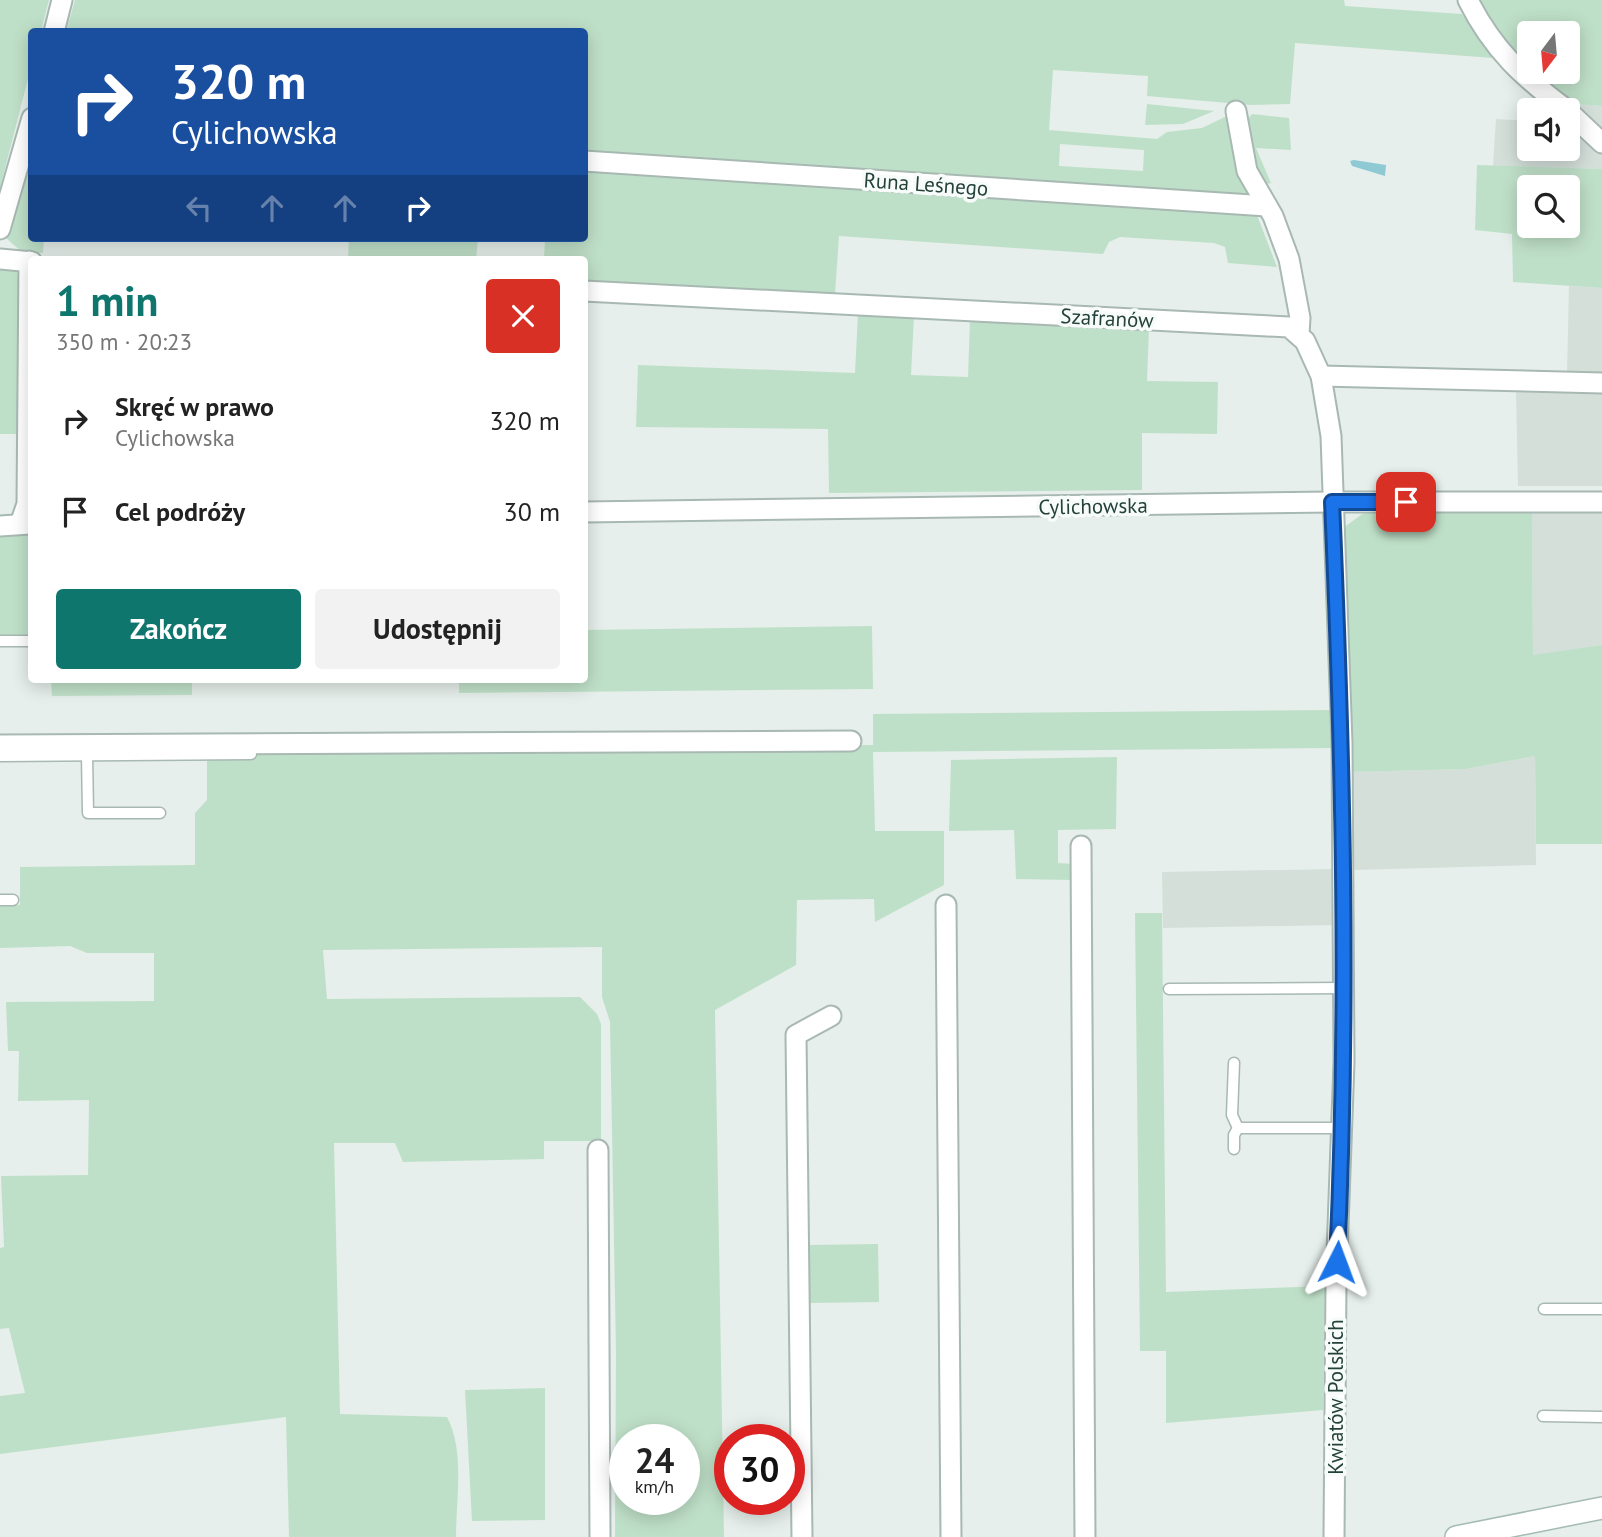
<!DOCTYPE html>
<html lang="pl">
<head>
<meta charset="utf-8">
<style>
  :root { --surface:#fff; --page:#f2f2f2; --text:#222; --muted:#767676; --accent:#0f766e }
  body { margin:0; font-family:"PT Sans",sans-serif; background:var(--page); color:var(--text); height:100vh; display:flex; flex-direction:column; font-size:26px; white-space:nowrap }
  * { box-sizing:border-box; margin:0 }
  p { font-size:23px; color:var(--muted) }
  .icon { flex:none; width:38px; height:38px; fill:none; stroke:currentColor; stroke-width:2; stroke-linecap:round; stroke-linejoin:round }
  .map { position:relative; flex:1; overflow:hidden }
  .sheet { position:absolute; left:28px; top:256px; width:560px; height:427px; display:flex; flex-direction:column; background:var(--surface); border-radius:7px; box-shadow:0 4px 18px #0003 }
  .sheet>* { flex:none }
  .hud { position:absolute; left:28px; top:28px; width:560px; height:214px; border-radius:7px; box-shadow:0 4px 18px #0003; background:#1a4fa0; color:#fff; overflow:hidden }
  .needle { width:46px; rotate:196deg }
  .controls { position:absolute; left:1517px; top:21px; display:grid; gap:14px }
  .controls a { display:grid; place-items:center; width:63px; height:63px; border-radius:7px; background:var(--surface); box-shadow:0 4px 18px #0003; font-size:35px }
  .speed { position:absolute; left:609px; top:1424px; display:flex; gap:14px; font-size:35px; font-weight:700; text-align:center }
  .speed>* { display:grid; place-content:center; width:91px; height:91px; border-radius:50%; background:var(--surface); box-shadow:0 4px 18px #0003; line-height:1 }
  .speed small { font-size:18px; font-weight:400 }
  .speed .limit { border:10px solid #d22; background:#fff; color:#111 }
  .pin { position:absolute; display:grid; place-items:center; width:60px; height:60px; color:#fff; margin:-30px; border-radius:14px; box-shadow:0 4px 10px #0006 }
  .me { position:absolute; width:77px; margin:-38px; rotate:3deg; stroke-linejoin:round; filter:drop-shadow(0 0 5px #0008) }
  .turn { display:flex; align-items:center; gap:24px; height:147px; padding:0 28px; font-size:32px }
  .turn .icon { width:91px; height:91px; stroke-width:2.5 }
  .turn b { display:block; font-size:49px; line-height:60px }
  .lanes { display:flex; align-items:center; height:66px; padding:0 28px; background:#0003; justify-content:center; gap:35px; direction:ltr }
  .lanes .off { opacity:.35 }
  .round { display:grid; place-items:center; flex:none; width:74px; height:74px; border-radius:7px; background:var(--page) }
  .overview { display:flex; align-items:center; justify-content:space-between; height:119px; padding:0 28px }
  h1 { font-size:42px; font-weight:600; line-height:52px; color:var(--accent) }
  .button { display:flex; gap:14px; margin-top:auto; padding:14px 28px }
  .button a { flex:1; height:80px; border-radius:7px; background:var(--accent); color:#fff; font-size:28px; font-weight:600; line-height:80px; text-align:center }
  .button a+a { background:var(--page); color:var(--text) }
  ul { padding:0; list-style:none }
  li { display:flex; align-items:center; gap:21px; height:91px; padding:0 28px }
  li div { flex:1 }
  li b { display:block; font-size:26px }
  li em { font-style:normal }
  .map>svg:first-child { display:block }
</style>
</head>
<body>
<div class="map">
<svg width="1602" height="1537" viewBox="0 0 1602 1537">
  <rect width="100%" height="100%" fill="#e6efeb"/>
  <g fill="#d4dfda">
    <polygon points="1573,104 1602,106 1602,132"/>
    <polygon points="1496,119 1529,121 1530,149 1568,149 1568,122 1602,151 1602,169 1493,166"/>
    <polygon points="1569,286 1602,288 1602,375 1567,374"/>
    <polygon points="1516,392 1602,394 1602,486 1518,486"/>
    <polygon points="1532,512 1602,512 1602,645 1533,656"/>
    <polygon points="1535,756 1536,865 1353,870 1350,772 1466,769"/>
    <polygon points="1336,869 1337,925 1163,928 1162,872"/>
  </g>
  <g fill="#bfe0c8" fill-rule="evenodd">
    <polygon points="0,0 49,0 41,31 32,32 31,67 0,188"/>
    <path d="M75 0H1344L1345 6 1462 14 1493 58 1295 43 1290 104 1251 105 1147 96 1148 76 1053 70 1049 130 1157 139 1167 132 1202 128 1229 115 1249 190 1248 196 585 150 584 32H66ZM1060 144 1144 150 1143 171 1059 166Z"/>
    <polygon points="1477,0 1602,0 1602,106 1573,104 1531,72 1568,72 1568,33 1530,33 1529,70 1515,56"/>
    <polygon points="1147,104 1214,111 1183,124 1145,125"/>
    <polygon points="1252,114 1289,118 1291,150 1256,148 1271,183 1261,185 1253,173 1247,120"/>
    <path d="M31 158 32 238H44L43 253H23L7 239C5 212 24 184 31 158Z"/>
    <path d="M1477 165 1602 169V288L1513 282 1512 234 1475 230ZM1530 187H1568V226H1530Z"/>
    <polygon points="585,170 1257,215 1277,267 1228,263 1225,247 1214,243 1120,237 1109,242 1103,254 839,236 835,294 585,281 584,259 544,259 545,238 584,238"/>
    <polygon points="349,238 478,238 476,259 348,259"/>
    <polygon points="0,264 16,267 21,293 20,434 0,434"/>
    <polygon points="858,313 914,316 911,375 968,377 970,319 1149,328 1147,381 1218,382 1217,434 1142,433 1142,490 829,493 828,429 636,427 638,365 855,373"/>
    <polygon points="1365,512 1532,512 1533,655 1602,645 1602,844 1536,844 1535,756 1466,769 1350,772 1343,528"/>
    <polygon points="31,532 31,636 0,636 0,534"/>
    <polygon points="872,626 873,689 459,693 459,679 584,679 585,630"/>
    <polygon points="51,679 192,679 192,695 52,696"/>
    <path d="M1331 710 1332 748 873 752 875 831H944V885L875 922 874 899 797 900 796 965 715 1010 724 1537H615L616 1352 610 1022 602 997V947L323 950 327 999 580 997 597 1014 601 1024V1141H544V1159L403 1162 395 1143H334L340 1414 447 1417C465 1451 456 1499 456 1537H289L286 1417 0 1454V1396L25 1393 9 1328 0 1329V1248L4 1247 1 1176 88 1175 89 1100 18 1101 19 1051H8L6 1002 154 1001V953H87L70 946 0 948V906L20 905V867L195 865V813L207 800V759L255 758V749L873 745V714ZM625 1440H684V1500H625Z"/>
    <polygon points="1117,757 1116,829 1058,830 1058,863 1073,864 1073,880 1016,879 1014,830 949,831 951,760"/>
    <polygon points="1135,913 1162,913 1166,1292 1325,1286 1323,1410 1166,1423 1166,1351 1140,1351"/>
    <polygon points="878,1244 879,1302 810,1303 809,1245"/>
    <polygon points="545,1388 545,1520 472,1521 465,1390"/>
  </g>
  <polygon fill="#8ec9d4" points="1354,160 1386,165 1385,176 1352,166 1350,161"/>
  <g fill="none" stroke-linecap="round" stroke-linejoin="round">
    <g stroke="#a8b8b2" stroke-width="13">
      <g id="lane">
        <polyline points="0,641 32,641"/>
        <polyline points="87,755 88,813 160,813"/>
        <polyline points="0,756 251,754"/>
        <polyline points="0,900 13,900"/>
        <polyline points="1169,989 1344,988"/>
        <polyline points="1234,1063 1232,1115 1238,1128 1342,1128"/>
        <polyline points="1234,1149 1234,1135 1238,1128"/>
        <polyline points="1544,1309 1602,1309"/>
        <polyline points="1543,1416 1602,1417"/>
      </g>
    </g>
    <g stroke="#a8b8b2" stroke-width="23">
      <g id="street">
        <path d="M1468 0C1493 50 1523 77 1567 110"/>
        <polyline points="54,32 62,0"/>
        <polyline points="1236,111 1247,171 1273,216 1289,259 1300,318 1299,334"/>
        <polyline points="1568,111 1602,143"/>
        <polyline points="584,161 1267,206"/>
        <polyline points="0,229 32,118"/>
        <polyline points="0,259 32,262"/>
        <polyline points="584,291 1289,327 1305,341 1321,376 1331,436 1342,743 1344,1062 1336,1281 1334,1537"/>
        <polyline points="1321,376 1602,383"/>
        <polyline points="584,512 1332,502 1602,502"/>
        <polyline points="20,524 27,504 29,261"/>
        <polyline points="0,526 30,524"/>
        <polyline points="0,745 851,741"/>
        <polyline points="1081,846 1085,1537"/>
        <polyline points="946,905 951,1537"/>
        <polyline points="598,1150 600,1537"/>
        <polyline points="802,1537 796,1035 831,1016"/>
      </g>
    </g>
    <g stroke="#a4bbb3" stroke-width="24">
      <polyline id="secondary" points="1456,1537 1602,1508"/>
    </g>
    <use href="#lane" stroke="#fff" stroke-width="10"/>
    <use href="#street" stroke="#fff" stroke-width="19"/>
    <use href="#secondary" stroke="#fff" stroke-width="21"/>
  </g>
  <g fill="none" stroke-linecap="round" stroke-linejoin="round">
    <g stroke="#114b97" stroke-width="18">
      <path id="route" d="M1337 1262C1349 1009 1343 755 1332 502H1406"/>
    </g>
    <use href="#route" stroke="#1a73e8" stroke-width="12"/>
  </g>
  <g text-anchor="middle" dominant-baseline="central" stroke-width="7" stroke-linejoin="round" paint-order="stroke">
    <g font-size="21" fill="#24423a" stroke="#f7fbf9">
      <text transform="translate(926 184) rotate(4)">Runa Leśnego</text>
      <text transform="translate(1107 318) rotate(3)">Szafranów</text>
      <text transform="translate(1093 506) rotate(-1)">Cylichowska</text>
      <text transform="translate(1335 1397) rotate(-90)">Kwiatów Polskich</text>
    </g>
  </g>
</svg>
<div class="controls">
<a><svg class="needle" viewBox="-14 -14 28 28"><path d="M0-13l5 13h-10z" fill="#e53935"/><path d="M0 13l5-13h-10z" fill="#767676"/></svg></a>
<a><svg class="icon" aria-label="sound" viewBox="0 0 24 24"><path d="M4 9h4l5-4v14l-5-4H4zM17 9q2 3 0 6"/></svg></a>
<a><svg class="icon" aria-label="search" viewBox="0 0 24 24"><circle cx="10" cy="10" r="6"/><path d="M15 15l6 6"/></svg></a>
</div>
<div class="speed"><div>24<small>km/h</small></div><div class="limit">30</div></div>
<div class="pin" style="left:1406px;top:502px;background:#d93025"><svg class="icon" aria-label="arrive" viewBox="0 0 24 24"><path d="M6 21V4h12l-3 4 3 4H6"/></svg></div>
<svg class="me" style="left:1337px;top:1262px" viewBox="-20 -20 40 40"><path d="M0-17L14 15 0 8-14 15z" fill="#1a73e8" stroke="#fff" stroke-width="4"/></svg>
<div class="hud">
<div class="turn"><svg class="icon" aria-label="right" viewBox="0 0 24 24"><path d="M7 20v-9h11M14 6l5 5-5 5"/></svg><div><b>320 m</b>Cylichowska</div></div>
<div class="lanes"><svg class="icon off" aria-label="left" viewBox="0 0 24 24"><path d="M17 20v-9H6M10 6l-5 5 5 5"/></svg><svg class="icon off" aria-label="ahead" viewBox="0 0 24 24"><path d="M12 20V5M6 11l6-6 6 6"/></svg><svg class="icon off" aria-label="ahead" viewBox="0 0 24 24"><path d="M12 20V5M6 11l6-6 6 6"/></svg><svg class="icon" aria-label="right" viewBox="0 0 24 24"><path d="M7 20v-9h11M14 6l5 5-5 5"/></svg></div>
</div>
<section class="sheet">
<div class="overview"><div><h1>1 min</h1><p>350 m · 20:23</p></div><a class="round" style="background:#d93025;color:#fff"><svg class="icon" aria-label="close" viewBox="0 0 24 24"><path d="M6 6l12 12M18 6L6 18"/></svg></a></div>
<ul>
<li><svg class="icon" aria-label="right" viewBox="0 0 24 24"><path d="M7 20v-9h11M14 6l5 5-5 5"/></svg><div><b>Skręć w prawo</b><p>Cylichowska</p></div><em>320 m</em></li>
<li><svg class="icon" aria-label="arrive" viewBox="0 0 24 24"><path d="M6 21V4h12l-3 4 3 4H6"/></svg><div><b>Cel podróży</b></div><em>30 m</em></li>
</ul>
<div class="button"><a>Zakończ</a><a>Udostępnij</a></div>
</section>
</div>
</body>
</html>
